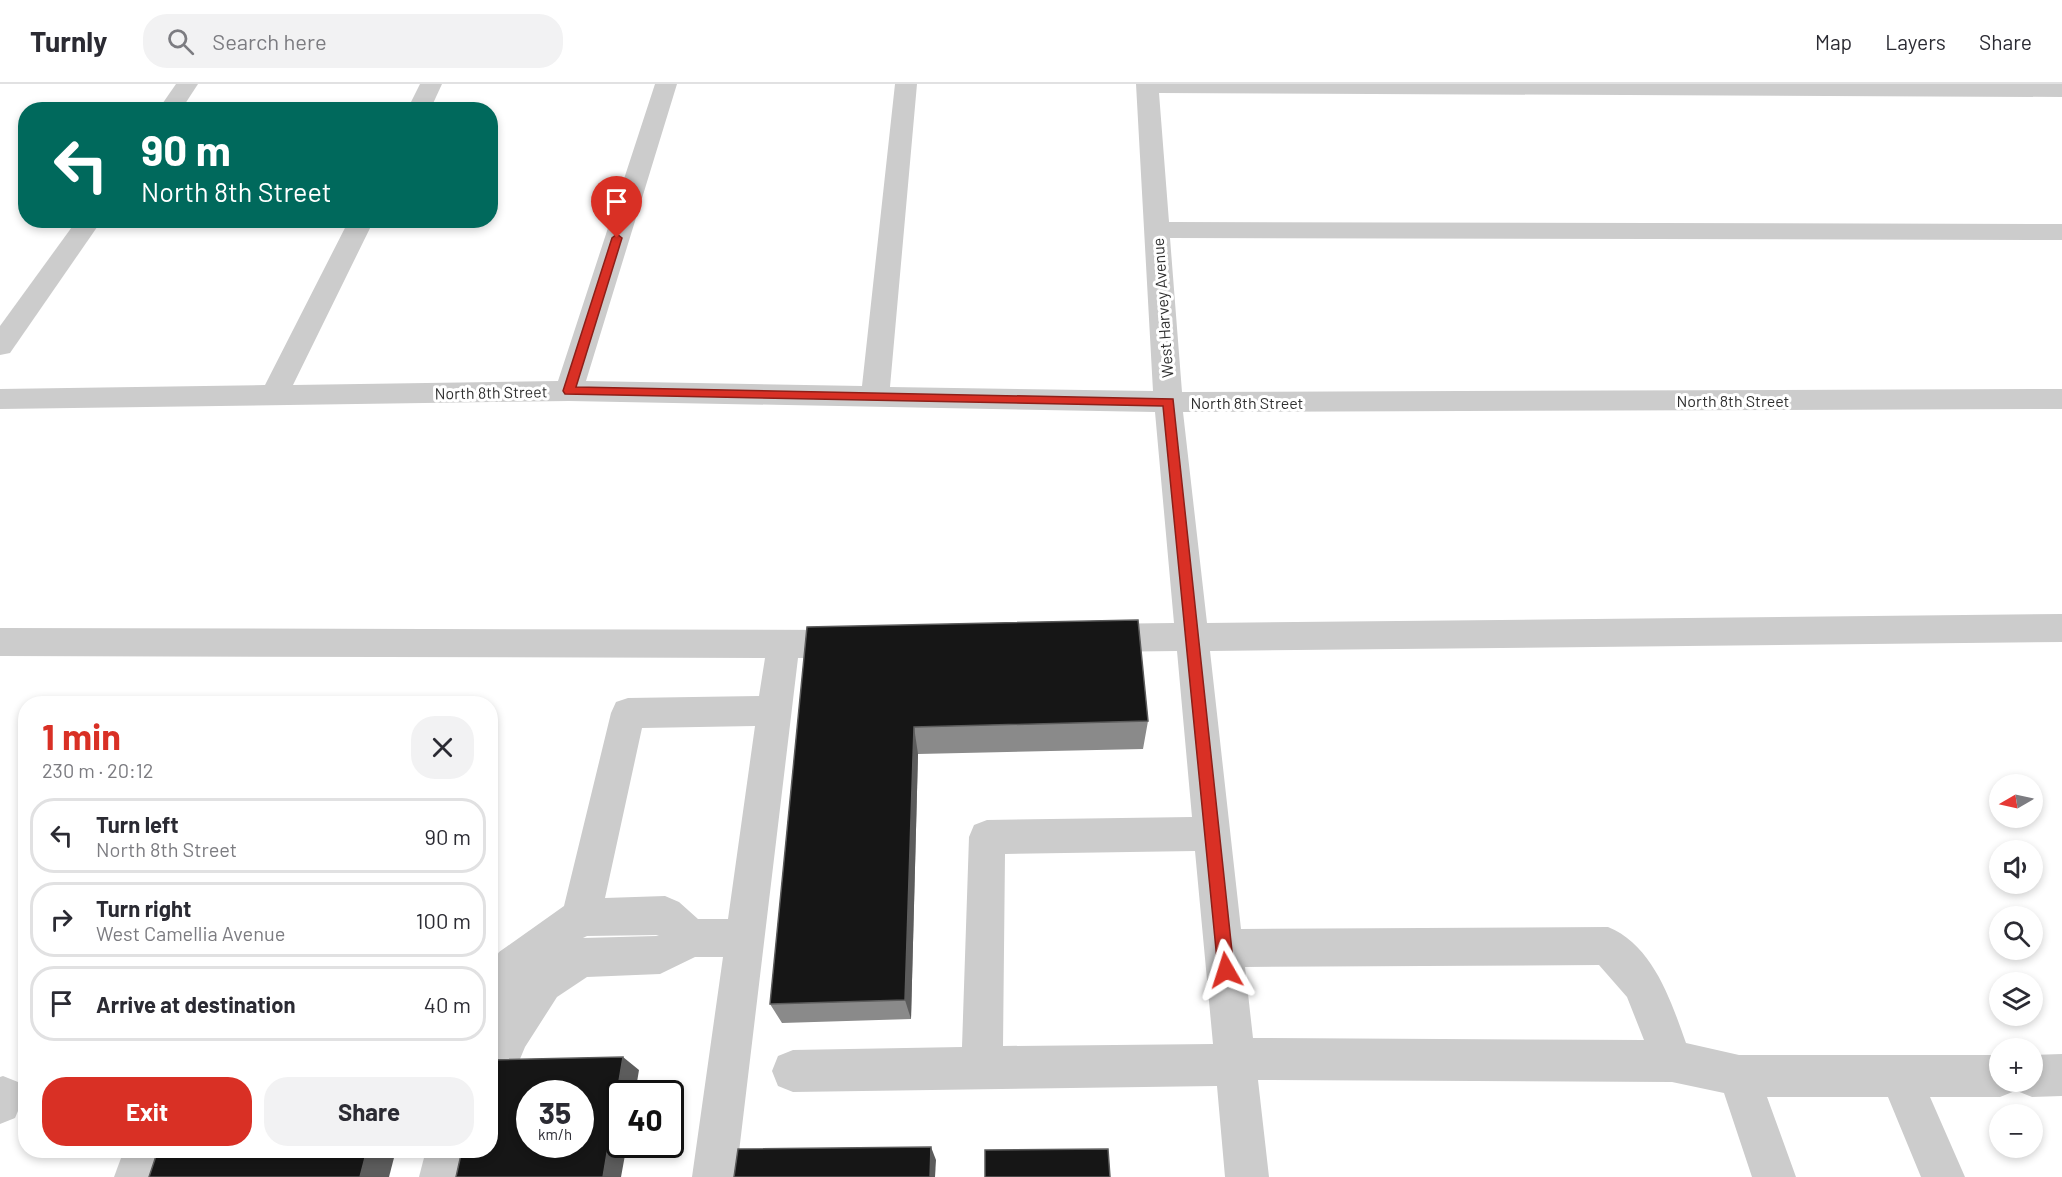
<!DOCTYPE html>
<html lang="en">
<head>
<meta charset="utf-8">
<style>
  :root { --surface:#fff; --page:#f2f2f3; --text:#2b2b33; --muted:#7c7c81; --line:#e1e1e2; --accent:#d93025 }
  body { margin:0; font-family:Barlow,sans-serif; background:var(--page); color:var(--text); height:100vh; display:flex; flex-direction:column; font-size:22px; white-space:nowrap }
  * { box-sizing:border-box; margin:0 }
  p { font-size:20px; color:var(--muted) }
  .icon { flex:none; width:33px; height:33px; fill:none; stroke:currentColor; stroke-width:2; stroke-linecap:round; stroke-linejoin:round }
  .map { position:relative; flex:1; overflow:hidden }
  .drawer { position:absolute; left:18px; top:612px; width:480px; height:462px; display:flex; flex-direction:column; background:var(--surface); border-radius:24px; box-shadow:0 3px 9px #0003 }
  .drawer>* { flex:none }
  .guide { position:absolute; left:18px; top:18px; width:480px; height:126px; border-radius:24px; box-shadow:0 3px 9px #0003; background:#00695c; color:#fff; overflow:hidden }
  .needle { width:39px; rotate:261deg }
  .buttons { position:absolute; left:1989px; top:690px; display:grid; gap:12px }
  .buttons a { display:grid; place-items:center; width:54px; height:54px; border-radius:50%; background:var(--surface); box-shadow:0 3px 9px #0003; font-size:30px }
  .speed { position:absolute; left:516px; top:996px; display:flex; gap:12px; font-size:30px; font-weight:700; text-align:center }
  .speed>* { display:grid; place-content:center; width:78px; height:78px; border-radius:50%; background:var(--surface); box-shadow:0 3px 9px #0003; line-height:1 }
  .speed small { font-size:15px; font-weight:400 }
  .speed .limit { border:3px solid #111; border-radius:9px; background:#fff; color:#111 }
  .pin { position:absolute; display:grid; place-items:center; width:51px; height:51px; color:#fff; margin:-62px -26px; border-radius:50% 50% 50% 0; rotate:-45deg; box-shadow:0 0 6px #0007 }
  .pin .icon { rotate:45deg }
  .me { position:absolute; width:66px; margin:-33px; rotate:354deg; stroke-linejoin:round; filter:drop-shadow(0 0 4px #0008) }
  .turn { display:flex; align-items:center; gap:21px; height:126px; padding:0 24px; font-size:27px }
  .turn .icon { width:78px; height:78px; stroke-width:2.5 }
  .turn b { display:block; font-size:42px; line-height:51px }
  .round { display:grid; place-items:center; flex:none; width:63px; height:63px; border-radius:24px; background:var(--page) }
  .headline { display:flex; align-items:center; justify-content:space-between; height:102px; padding:0 24px }
  h1 { font-size:36px; font-weight:700; line-height:45px; color:var(--accent) }
  .primary-button { display:flex; gap:12px; margin-top:auto; padding:12px 24px }
  .primary-button a { flex:1; height:69px; border-radius:24px; background:var(--accent); color:#fff; font-size:24px; font-weight:700; line-height:69px; text-align:center }
  .primary-button a+a { background:var(--page); color:var(--text) }
  ul { padding:0; list-style:none }
  li { display:flex; align-items:center; gap:18px; height:75px; margin:0 12px 9px; padding:0 12px; border:3px solid var(--line); border-radius:24px }
  li div { flex:1 }
  li b { display:block; font-size:22px }
  li em { font-style:normal }
  header { display:flex; align-items:center; gap:36px; box-sizing:border-box; height:84px; padding:0 30px; background:var(--surface); border-bottom:2px solid var(--line) }
  header strong { font-size:28px }
  nav { display:flex; gap:33px; margin-inline-start:auto; font-size:21px }
  .search { width:420px; height:54px; background:var(--page); display:flex; align-items:center; gap:15px; box-sizing:border-box; padding:0 21px; border-radius:24px; color:var(--muted); font-size:22px }
  .map>svg:first-child { display:block }
</style>
</head>
<body>
<header>
<strong>Turnly</strong>
<div class="search"><svg class="icon" aria-label="search" viewBox="0 0 24 24"><circle cx="10" cy="10" r="6"/><path d="M15 15l6 6"/></svg>Search here</div>
<nav><a>Map</a><a>Layers</a><a>Share</a></nav>
</header>
<div class="map">
<svg width="2062" height="1093" viewBox="0 0 2062 1093">
  <rect width="100%" height="100%" fill="#fff"/>
  <g fill="none" stroke-linecap="round" stroke-linejoin="round">
    <g fill="#ccc" fill-rule="evenodd">
      <polygon points="176,0 198,0 181,26 158,26"/>
      <polygon points="420,0 442,0 430,26 407,26"/>
      <path d="M655 0H677L586 297 862 302 895 0H917L890 303 1153 307 1136 0H2062V13L1159 9 1169 138 2062 140V156L1170 154 1182 308 2062 305V325L1183 328 1207 539 2062 530V558L1210 567 1241 845 1608 843C1653 861 1671 917 1686 959L1739 971H2000V998H2032V971L2062 970V1012L2032 1013 2017 1007 2016 1004 2015 1007 2000 1013H1930L1965 1093H1921L1888 1013H1767L1796 1093H1752L1724 1009 1672 998 1258 996 1269 1093H1225L1217 1002 793 1008 778 1002 772 987 778 972 793 966 962 963 969 753 974 741 987 736 1192 733 1177 567 1094 568 1082 564 1077 554 1082 544 1094 540 1174 539 1155 328 569 317 0 325V305L265 301 349 136H374L293 301 558 297ZM1195 767 1213 960 1003 962 1005 770ZM1599 881 1627 913 1644 956 1253 954 1245 883Z"/>
      <polygon points="77,136 102,136 10,269 0,271 0,242"/>
      <path d="M0 544 850 546 862 550 867 560 862 570 850 574H798L736 1093H692L723 873H695L660 890 587 893 557 913 525 963 505 1011 490 1017V948L493 942 490 943V883L499 868 564 822 611 629 616 618 628 614 759 612 765 574 0 572ZM755 642 728 835H698L679 818 665 812 605 814 642 644ZM659 851 656 852 583 854 587 852Z"/>
      <polygon points="3,992 18,998 24,1013 15,1034 0,1040 0,993"/>
      <polygon points="124,1066 167,1066 158,1093 114,1093"/>
      <polygon points="426,1066 469,1066 463,1093 419,1093"/>
    </g>
  </g>
  <polygon fill="#8a8a8a" points="807,543 1148,637 1143,665 918,670 911,935 782,939 770,920"/>
  <g fill="#5c5c5c">
    <polygon points="914,643 918,670 911,935 905,916"/>
    <polygon points="623,973 639,986 635,1010 620,1010 620,1060 627,1060 621,1093 603,1093"/>
    <polygon points="931,1063 936,1076 935,1093 930,1093"/>
    <polygon points="367,1066 396,1066 389,1093 360,1093"/>
  </g>
  <g fill="#161616" stroke="#5c5c5c" stroke-width="1.5" fill-rule="evenodd">
    <polygon points="1138,536 1148,637 914,643 905,916 770,920 807,543"/>
    <path d="M623 973 603 1093H456L462 1066H490V976ZM530 1010H580V1060H530Z"/>
    <polygon points="931,1063 930,1093 734,1093 738,1065"/>
    <polygon points="1108,1065 1110,1093 985,1093 985,1066"/>
    <polygon points="158,1066 367,1066 360,1093 149,1093"/>
  </g>
  <polygon fill="#d93025" stroke="#8d1f18" stroke-width="1.5" points="617,150 622,154 576,303 1173,315 1234,886 1232,892 1226,894 1220,892 1218,886 1163,322 565,310 563,307 612,154"/>
  <g text-anchor="middle" dominant-baseline="central" stroke-width="6" stroke-linejoin="round" paint-order="stroke">
    <g font-size="16" fill="#2f2f2f" stroke="#fff">
      <text transform="translate(1162 224) rotate(-94)">West Harvey Avenue</text>
      <text transform="translate(491 308) rotate(-1)">North 8th Street</text>
      <text x="1733" y="316">North 8th Street</text>
      <text x="1247" y="318">North 8th Street</text>
    </g>
  </g>
</svg>
<div class="buttons">
<a><svg class="needle" viewBox="-14 -14 28 28"><path d="M0-13l5 13h-10z" fill="#e53935"/><path d="M0 13l5-13h-10z" fill="#7c7c81"/></svg></a>
<a><svg class="icon" aria-label="sound" viewBox="0 0 24 24"><path d="M4 9h4l5-4v14l-5-4H4zM17 9q2 3 0 6"/></svg></a>
<a><svg class="icon" aria-label="search" viewBox="0 0 24 24"><circle cx="10" cy="10" r="6"/><path d="M15 15l6 6"/></svg></a>
<a><svg class="icon" aria-label="layers" viewBox="0 0 24 24"><path d="M12 4l9 5-9 5-9-5zM3 14l9 5 9-5"/></svg></a>
<a>+</a>
<a>−</a>
</div>
<div class="speed"><div>35<small>km/h</small></div><div class="limit">40</div></div>
<div class="pin" style="left:617px;top:154px;background:#d93025"><svg class="icon" aria-label="arrive" viewBox="0 0 24 24"><path d="M6 21V4h12l-3 4 3 4H6"/></svg></div>
<svg class="me" style="left:1226px;top:886px" viewBox="-20 -20 40 40"><path d="M0-17L14 15 0 8-14 15z" fill="#d93025" stroke="#fff" stroke-width="4"/></svg>
<div class="guide">
<div class="turn"><svg class="icon" aria-label="left" viewBox="0 0 24 24"><path d="M17 20v-9H6M10 6l-5 5 5 5"/></svg><div><b>90 m</b>North 8th Street</div></div>
</div>
<section class="drawer">
<div class="headline"><div><h1>1 min</h1><p>230 m · 20:12</p></div><a class="round"><svg class="icon" aria-label="close" viewBox="0 0 24 24"><path d="M6 6l12 12M18 6L6 18"/></svg></a></div>
<ul>
<li><svg class="icon" aria-label="left" viewBox="0 0 24 24"><path d="M17 20v-9H6M10 6l-5 5 5 5"/></svg><div><b>Turn left</b><p>North 8th Street</p></div><em>90 m</em></li>
<li><svg class="icon" aria-label="right" viewBox="0 0 24 24"><path d="M7 20v-9h11M14 6l5 5-5 5"/></svg><div><b>Turn right</b><p>West Camellia Avenue</p></div><em>100 m</em></li>
<li><svg class="icon" aria-label="arrive" viewBox="0 0 24 24"><path d="M6 21V4h12l-3 4 3 4H6"/></svg><div><b>Arrive at destination</b></div><em>40 m</em></li>
</ul>
<div class="primary-button"><a>Exit</a><a>Share</a></div>
</section>
</div>
</body>
</html>
